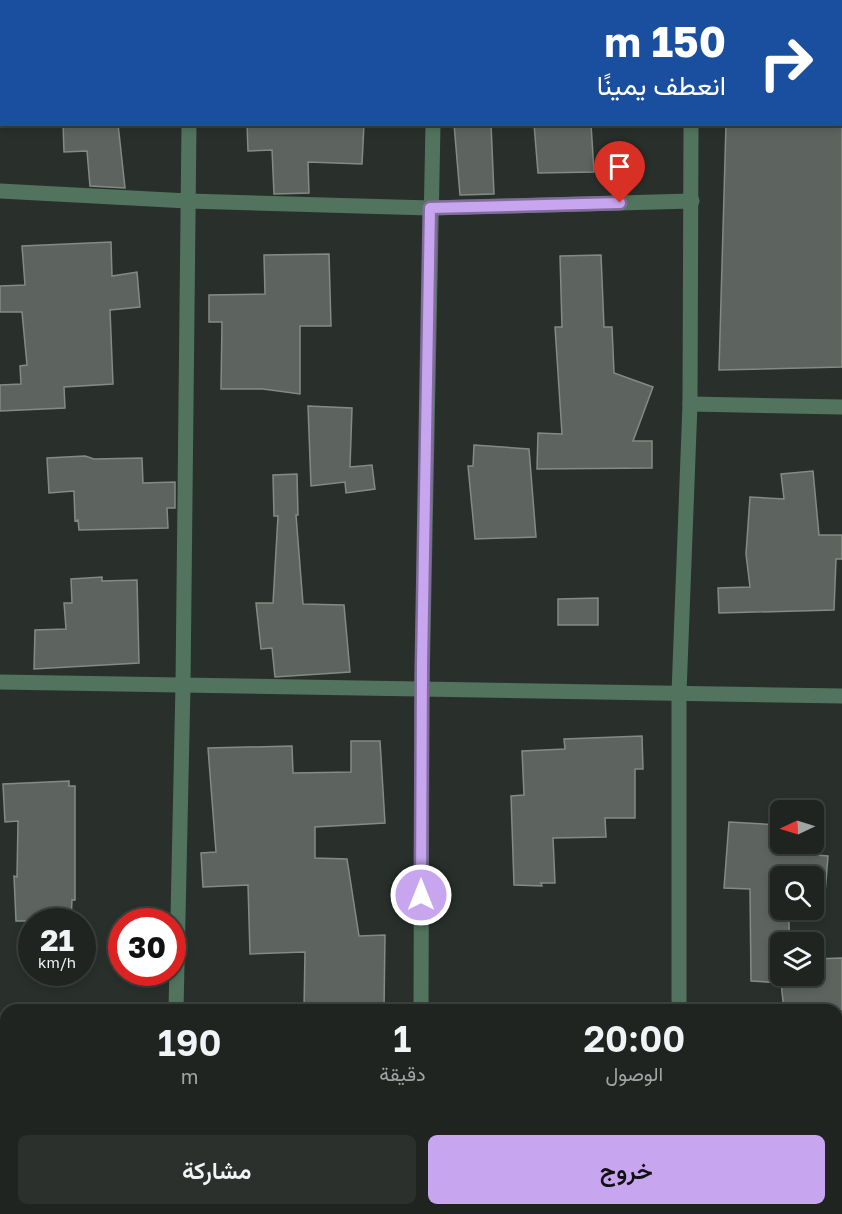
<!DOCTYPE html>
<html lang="ar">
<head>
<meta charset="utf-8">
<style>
  :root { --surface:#1f2420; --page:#2c302d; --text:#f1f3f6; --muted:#a1a4a5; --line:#3c413e; --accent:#c7a6ef }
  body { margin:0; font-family:"Golos Text",Vazirmatn,sans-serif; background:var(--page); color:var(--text); direction:rtl; height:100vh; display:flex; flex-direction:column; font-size:22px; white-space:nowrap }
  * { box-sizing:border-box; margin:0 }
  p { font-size:20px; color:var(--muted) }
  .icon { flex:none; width:33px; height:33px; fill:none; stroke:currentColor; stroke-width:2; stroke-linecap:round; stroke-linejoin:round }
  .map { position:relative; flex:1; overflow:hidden; direction:ltr }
  .details { position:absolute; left:0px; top:1004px; width:843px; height:212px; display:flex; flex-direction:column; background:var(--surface); border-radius:18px 18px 0 0; box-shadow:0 3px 9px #0003,0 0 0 2px var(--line); direction:rtl }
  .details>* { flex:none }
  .banner { position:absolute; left:0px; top:0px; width:843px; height:126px; box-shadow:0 3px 9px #0003,0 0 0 2px var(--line); direction:rtl; background:#1a4fa0; color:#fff; overflow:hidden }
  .needle { width:39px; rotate:266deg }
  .tools { position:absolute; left:770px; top:800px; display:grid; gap:12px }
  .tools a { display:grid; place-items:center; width:54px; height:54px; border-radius:9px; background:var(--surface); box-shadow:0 3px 9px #0003,0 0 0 2px var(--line); font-size:30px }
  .speed { position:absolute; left:18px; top:908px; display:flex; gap:12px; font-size:30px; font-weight:700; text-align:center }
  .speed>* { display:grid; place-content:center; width:78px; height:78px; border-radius:50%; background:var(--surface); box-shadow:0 3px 9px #0003,0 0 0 2px var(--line); line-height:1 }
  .speed small { font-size:15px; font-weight:400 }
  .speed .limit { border:9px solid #d22; background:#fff; color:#111 }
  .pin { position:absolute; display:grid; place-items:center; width:51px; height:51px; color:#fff; margin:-62px -26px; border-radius:50% 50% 50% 0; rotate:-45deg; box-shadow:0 0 6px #0007 }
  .pin .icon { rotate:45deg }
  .me { position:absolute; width:66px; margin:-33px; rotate:0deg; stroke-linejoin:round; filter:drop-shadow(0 0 4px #0008) }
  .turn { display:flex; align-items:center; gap:21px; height:126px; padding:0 18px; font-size:27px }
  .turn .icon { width:78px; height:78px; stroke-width:2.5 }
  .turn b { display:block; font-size:42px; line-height:51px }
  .eta { display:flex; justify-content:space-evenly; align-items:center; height:102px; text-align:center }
  .eta b { font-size:36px; font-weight:600; line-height:42px }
  .cta { display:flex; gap:12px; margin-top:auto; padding:12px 18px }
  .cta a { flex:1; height:69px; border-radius:9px; background:var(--accent); color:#111; font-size:24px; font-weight:600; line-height:69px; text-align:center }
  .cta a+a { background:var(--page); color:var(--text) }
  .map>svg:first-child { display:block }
</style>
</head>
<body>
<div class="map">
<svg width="842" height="1214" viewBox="0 0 842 1214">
  <rect width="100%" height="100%" fill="#29302b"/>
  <g fill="#5d645f" stroke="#838b85" stroke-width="1.5">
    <polygon points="63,124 118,124 125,188 90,186 87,151 64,152"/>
    <polygon points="247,124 364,124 362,164 308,162 309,193 274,194 272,150 248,151"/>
    <polygon points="454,124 491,124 494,194 460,195"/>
    <polygon points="534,124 591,124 594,172 538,173"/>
    <polygon points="726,124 842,124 842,367 719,370"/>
    <polygon points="111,242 112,276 137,272 140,307 110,310 113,384 64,387 65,408 0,411 0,385 21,384 20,366 27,365 22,312 0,312 0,286 25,285 22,246"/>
    <polygon points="329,254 331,326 300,326 300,394 263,389 221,389 222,322 209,322 209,295 265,294 264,255"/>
    <polygon points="601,255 604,327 612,327 614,373 653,387 633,441 652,441 652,468 537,469 538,433 562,434 555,327 562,327 560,256"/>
    <polygon points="308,406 352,408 350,467 372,465 375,489 346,493 345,482 311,486"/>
    <polygon points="474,445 529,449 536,537 475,539 468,466 473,466"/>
    <polygon points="85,456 94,459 142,458 143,483 175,482 175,508 167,508 168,528 79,530 78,520 75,521 74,491 49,493 47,458"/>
    <polygon points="813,471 819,535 842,535 842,559 836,559 834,610 719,613 718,588 750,587 746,554 750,497 784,499 781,474"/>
    <polygon points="297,474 298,515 296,515 303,604 344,605 350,672 275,677 272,648 261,649 256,603 273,603 278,516 274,516 273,475"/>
    <polygon points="102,577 102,581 137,580 139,663 34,669 35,630 66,629 64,603 72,603 71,579"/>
    <polygon points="598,598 598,625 558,625 558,599"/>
    <polygon points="642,736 643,769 635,769 635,818 605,818 606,837 553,838 555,883 541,883 542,886 514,885 511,796 524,795 522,751 565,749 564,739"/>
    <polygon points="351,741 380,741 385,823 315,827 315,858 347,859 359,936 385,935 384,1010 304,1010 305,952 250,954 248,885 203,887 201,853 216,852 208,748 292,746 293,773 351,772"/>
    <polygon points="69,781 69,786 75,786 75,900 72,900 71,921 16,921 14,876 17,877 18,821 5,822 3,784"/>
    <polygon points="729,822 780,825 780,852 828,856 825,893 813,892 813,876 780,876 780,909 789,909 789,942 780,942 780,975 813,975 813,959 842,958 842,1010 784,1010 781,983 751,981 750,889 724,888"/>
  </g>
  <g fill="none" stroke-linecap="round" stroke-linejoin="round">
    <g stroke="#52745e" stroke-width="15">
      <polyline points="689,0 689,2"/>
      <polyline points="190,2 190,0"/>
      <polyline points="438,2 438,0"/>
      <polyline points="0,191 188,201 430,208 692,201"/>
      <polyline points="690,404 842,407"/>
      <polyline points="0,682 842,696"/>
      <polyline points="176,1010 183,685 189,124"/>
      <polyline points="421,1010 422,689 433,124"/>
      <polyline points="679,1010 679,693 690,404 691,124"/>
      <polyline points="0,1034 6,1034"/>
      <polyline points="837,1044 842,1044"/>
      <polyline points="174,1214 174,1209"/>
      <polyline points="421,1214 421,1209"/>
      <polyline points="676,1214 676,1209"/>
    </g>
  </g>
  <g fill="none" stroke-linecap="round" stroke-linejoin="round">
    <g stroke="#816c9b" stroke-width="15">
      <polyline id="route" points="421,895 422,666 430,208 620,203"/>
    </g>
    <use href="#route" stroke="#c7a6ef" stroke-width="10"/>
  </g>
</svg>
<div class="tools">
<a><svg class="needle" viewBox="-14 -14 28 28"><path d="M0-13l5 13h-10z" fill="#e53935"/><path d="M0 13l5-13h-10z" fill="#a1a4a5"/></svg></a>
<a><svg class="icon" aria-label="search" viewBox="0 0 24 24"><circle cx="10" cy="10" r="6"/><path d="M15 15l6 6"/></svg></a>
<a><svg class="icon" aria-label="layers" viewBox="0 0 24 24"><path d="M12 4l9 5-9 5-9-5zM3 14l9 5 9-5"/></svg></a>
</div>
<div class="speed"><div>21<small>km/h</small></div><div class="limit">30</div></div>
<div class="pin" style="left:620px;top:203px;background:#d93025"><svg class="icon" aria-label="arrive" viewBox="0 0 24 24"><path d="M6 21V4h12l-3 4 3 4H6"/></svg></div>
<svg class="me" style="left:421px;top:895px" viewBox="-20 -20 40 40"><circle r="17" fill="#c7a6ef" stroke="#fff" stroke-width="3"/><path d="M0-11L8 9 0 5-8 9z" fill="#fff"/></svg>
<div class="banner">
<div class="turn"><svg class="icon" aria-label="right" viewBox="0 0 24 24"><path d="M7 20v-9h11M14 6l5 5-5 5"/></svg><div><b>150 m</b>انعطف يمينًا</div></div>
</div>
<section class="details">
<div class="eta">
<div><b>20:00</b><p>الوصول</p></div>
<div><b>1</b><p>دقيقة</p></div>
<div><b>190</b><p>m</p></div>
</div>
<div class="cta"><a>خروج</a><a>مشاركة</a></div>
</section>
</div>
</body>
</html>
